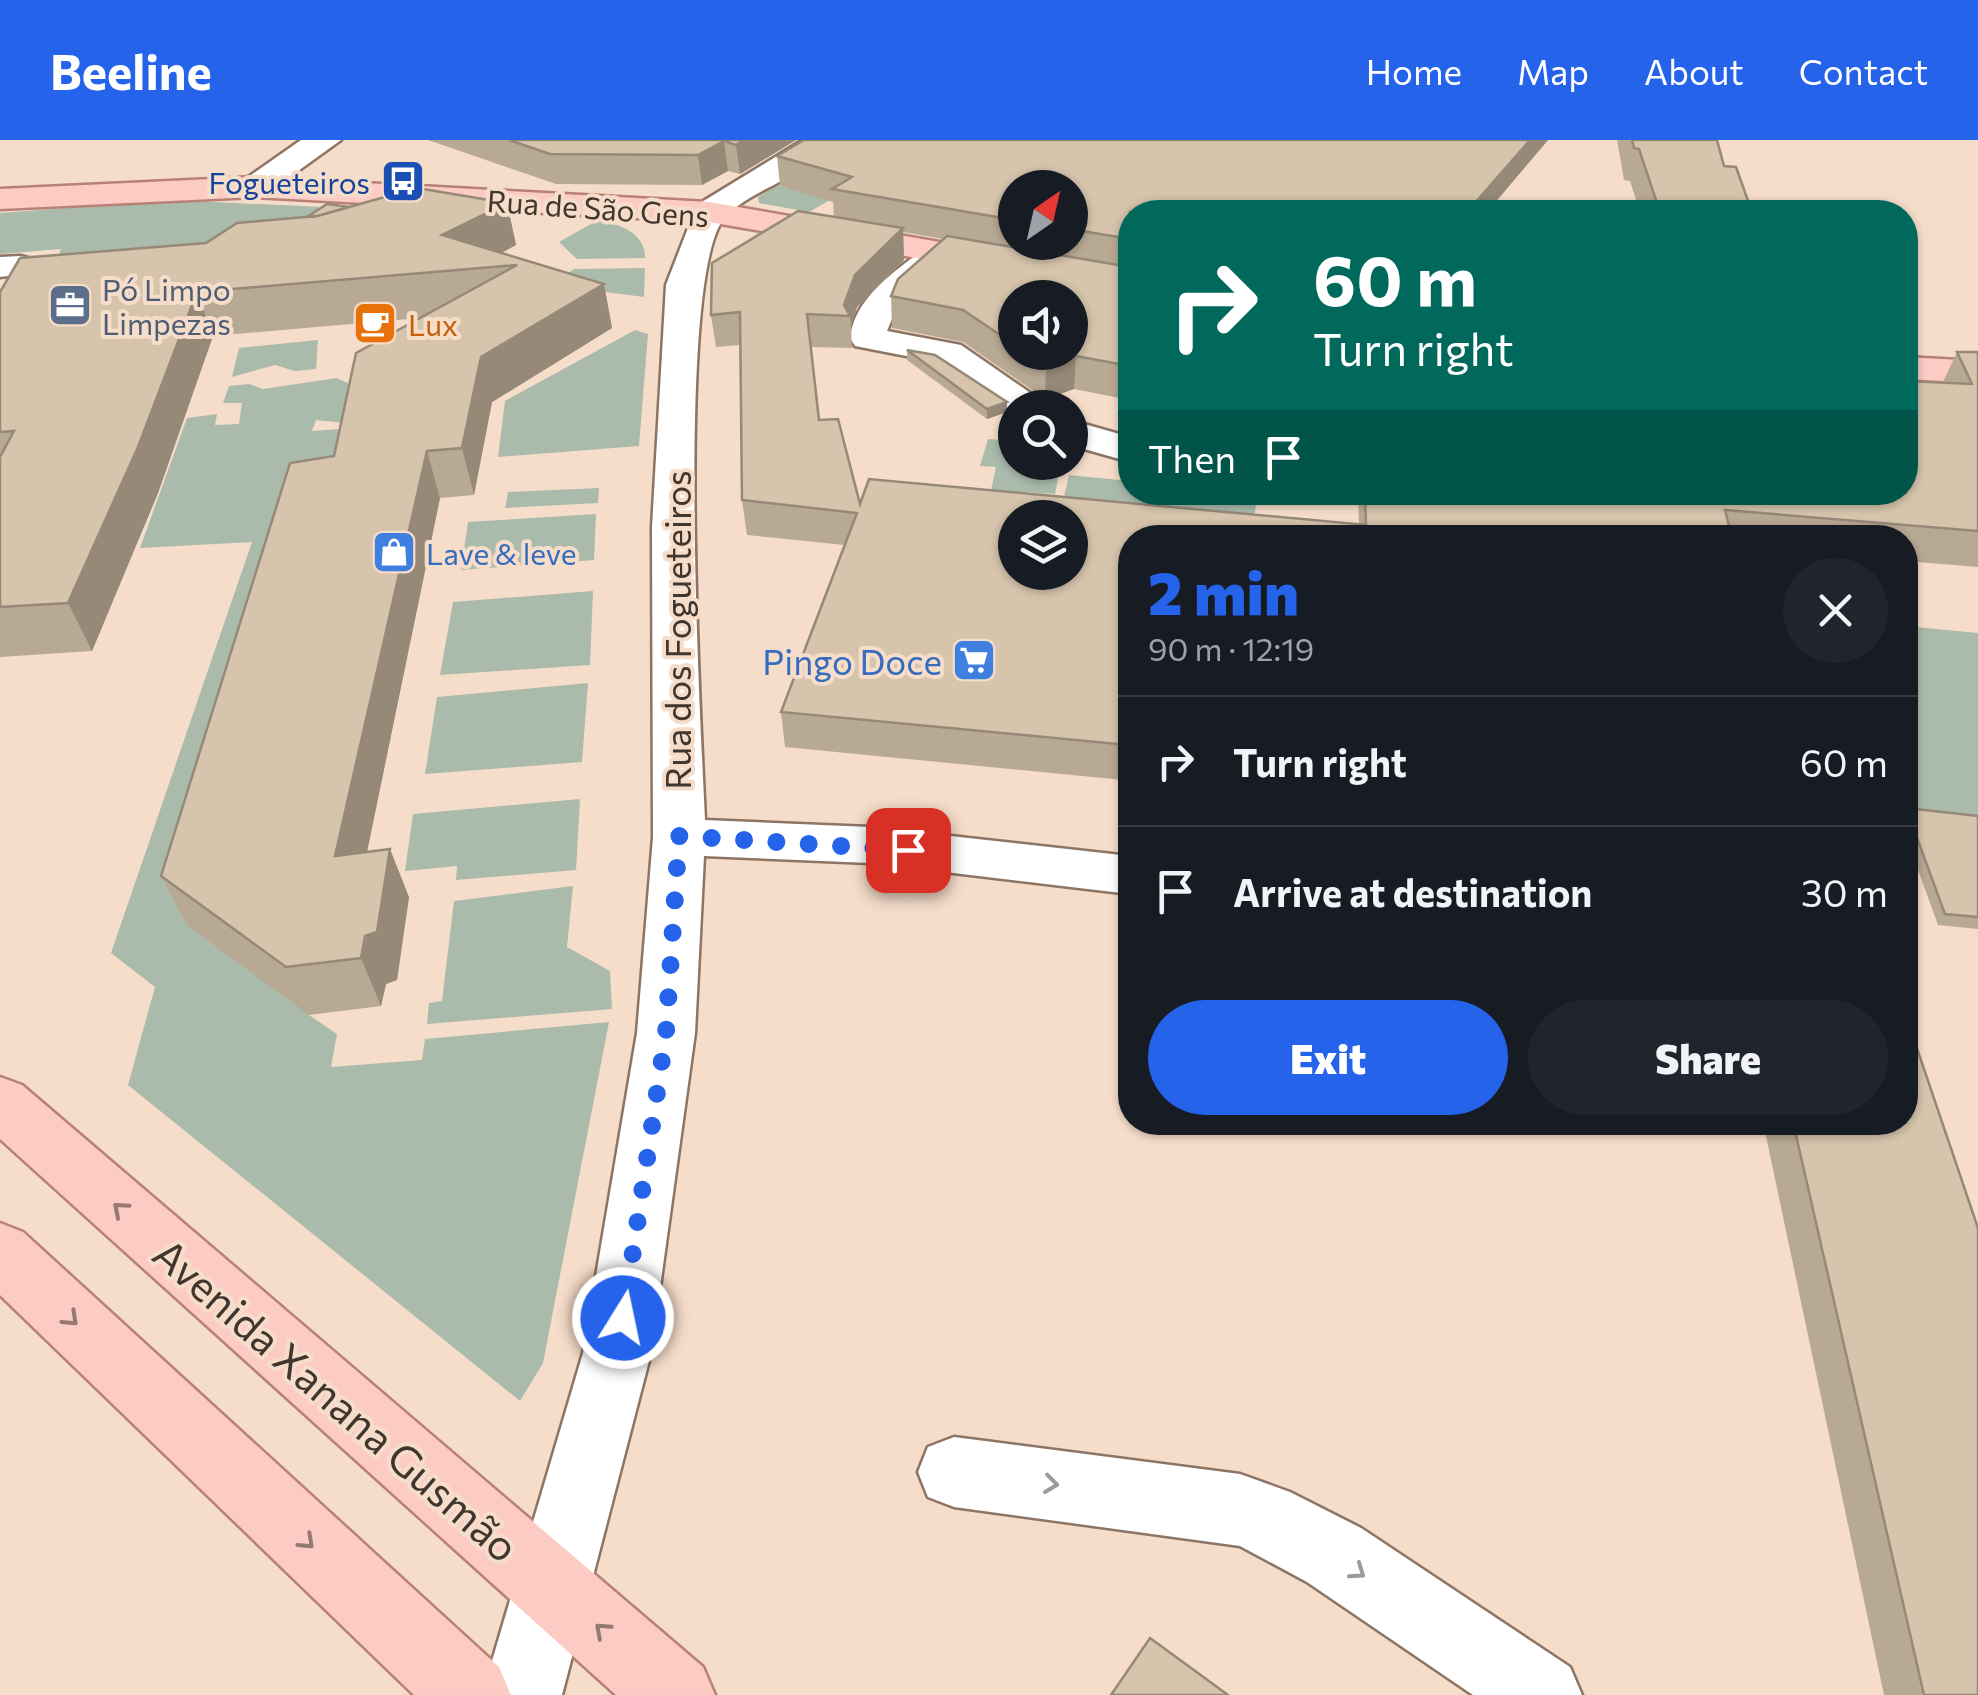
<!DOCTYPE html>
<html lang="en">
<head>
<meta charset="utf-8">
<style>
  :root { --surface:#171b24; --page:#20242c; --text:#f1f3f6; --muted:#9ea1a6; --line:#363941; --accent:#2563eb }
  body { margin:0; font-family:Commissioner,sans-serif; background:var(--page); color:var(--text); height:100vh; display:flex; flex-direction:column; font-size:38px; white-space:nowrap }
  * { box-sizing:border-box; margin:0 }
  p { font-size:32px; color:var(--muted) }
  .icon { flex:none; width:55px; height:55px; fill:none; stroke:currentColor; stroke-width:2; stroke-linecap:round; stroke-linejoin:round }
  .map { position:relative; flex:1; overflow:hidden }
  .panel { position:absolute; left:1118px; top:385px; width:800px; height:610px; display:flex; flex-direction:column; background:var(--surface); border-radius:40px; box-shadow:0 2px 8px #0004 }
  .panel>* { flex:none }
  .hud { position:absolute; left:1118px; top:60px; width:800px; height:305px; border-radius:40px; box-shadow:0 2px 8px #0004; background:#00695c; color:#fff; overflow:hidden }
  .needle { width:65px; rotate:34deg }
  .controls { position:absolute; left:998px; top:30px; display:grid; gap:20px }
  .controls a { display:grid; place-items:center; width:90px; height:90px; border-radius:50%; background:var(--surface); box-shadow:0 2px 8px #0004; font-size:50px }
  .pin { position:absolute; display:grid; place-items:center; width:85px; height:85px; color:#fff; margin:-42px; border-radius:20px; box-shadow:0 5px 15px #0006 }
  .me { position:absolute; width:110px; margin:-55px; rotate:10deg; stroke-linejoin:round; filter:drop-shadow(0 0 8px #0008) }
  .turn { display:flex; align-items:center; gap:35px; height:210px; padding:0 30px; font-size:45px }
  .turn .icon { width:130px; height:130px; stroke-width:2.5 }
  .turn b { display:block; font-size:70px; line-height:85px }
  .then { display:flex; align-items:center; height:95px; padding:0 30px; background:#0003; gap:20px; font-size:38px }
  .round { display:grid; place-items:center; flex:none; width:105px; height:105px; border-radius:52px; background:var(--page) }
  .overview { display:flex; align-items:center; justify-content:space-between; height:170px; padding:0 30px }
  h1 { font-size:60px; font-weight:800; line-height:75px; color:var(--accent) }
  .cta { display:flex; gap:20px; margin-top:auto; padding:20px 30px }
  .cta a { flex:1; height:115px; border-radius:60px; background:var(--accent); color:#fff; font-size:40px; font-weight:800; line-height:115px; text-align:center }
  .cta a+a { background:var(--page); color:var(--text) }
  ul { padding:0; list-style:none }
  li { display:flex; align-items:center; gap:30px; height:130px; padding:0 30px; border-top:2px solid var(--line) }
  li div { flex:1 }
  li b { display:block; font-size:38px }
  li em { font-style:normal }
  header { display:flex; align-items:center; gap:60px; box-sizing:border-box; height:140px; padding:0 50px; background:var(--accent); color:#fff }
  header strong { font-size:48px }
  nav { display:flex; gap:55px; margin-inline-start:auto; font-size:35px }
  .map>svg:first-child { display:block }
</style>
</head>
<body>
<header>
<strong>Beeline</strong>
<nav><a>Home</a><a>Map</a><a>About</a><a>Contact</a></nav>
</header>
<div class="map">
<svg width="1978" height="1555" viewBox="0 0 1978 1555">
  <rect width="100%" height="100%" fill="#f6ddca"/>
  <g fill="#aabbab">
    <polygon points="777,45 830,60 809,72 759,63 758,57"/>
    <polygon points="173,60 406,71 277,98 76,113 65,140 50,141 61,109 0,114 0,73"/>
    <path d="M598 80C620 84 645 93 645 118L577 119 559 102Z"/>
    <polygon points="645,128 644,157 552,145 574,129"/>
    <polygon points="635,190 648,194 639,306 498,317 505,261"/>
    <polygon points="318,200 316,229 295,231 275,225 232,237 239,208"/>
    <polygon points="337,238 354,246 344,283 316,280 312,291 339,289 322,367 309,875 337,894 331,927 422,920 425,899 609,882 543,1223 520,1261 128,945 155,847 111,813 252,402 140,408 187,278 217,274 215,285 239,284 242,263 223,263 229,246 249,244 263,249"/>
    <polygon points="988,299 1015,301 1015,322 1061,323 1055,354 991,350 996,327 980,326"/>
    <polygon points="1069,335 1130,341 1130,352 1258,353 1251,397 1059,378"/>
    <polygon points="599,348 598,363 505,368 508,352"/>
    <polygon points="596,374 594,420 461,430 468,382"/>
    <polygon points="593,451 590,525 440,535 453,462"/>
    <polygon points="1905,486 1978,493 1978,681 1905,673"/>
    <polygon points="588,543 582,622 425,634 437,557"/>
    <polygon points="580,659 576,730 456,740 457,726 405,731 413,674"/>
    <polygon points="573,746 567,807 610,831 612,869 427,884 429,863 442,861 454,761"/>
  </g>
  <g fill="none" stroke-linecap="round" stroke-linejoin="round">
    <g stroke="#8c7564" stroke-width="5">
      <g id="minor">
        <polygon points="301,0 341,0 266,54 244,54 239,47 244,40"/>
        <path d="M803 0H839C816 33 754 47 726 76 674 128 701 586 705 680L870 687 1130 716V754L870 723 704 716 695 893 651 1213 562 1555H482L583 1213 637 893 653 697 652 387 666 145 697 65Z"/>
        <path d="M940 103 952 106 957 113 896 169 887 191 961 205 1052 268H1015V273L937 222 855 206 850 198C855 156 897 130 928 106Z"/>
        <polygon points="20,116 32,119 37,126 32,133 0,137 0,117"/>
        <polygon points="1070,280 1130,297 1130,322 1070,305"/>
        <polygon points="954,1297 1240,1334 1290,1352 1361,1388 1570,1527 1582,1555 1473,1555 1307,1442 1240,1406 954,1367 928,1357 918,1332 928,1307"/>
      </g>
    </g>
    <g stroke="#b88176" stroke-width="5">
      <g id="major">
        <polygon points="255,37 709,62 1130,135 1130,155 709,82 255,57 0,69 0,49"/>
        <polygon points="1905,217 1978,221 1978,243 1905,239"/>
        <polygon points="0,937 22,945 703,1527 715,1555 616,1555 0,999"/>
        <polygon points="0,1083 23,1092 499,1527 511,1555 414,1555 0,1155"/>
      </g>
    </g>
    <use href="#minor" fill="#fff" fill-rule="evenodd"/>
    <use href="#major" fill="#fbcbc4" fill-rule="evenodd"/>
  </g>
  <g fill="#b8a994" fill-rule="evenodd">
    <polygon points="428,0 796,0 740,34 728,31 702,45 556,44"/>
    <path d="M1548 0 1487 72H1130V260L1074 249 1045 259 963 202 892 188 891 156 943 99 903 92 904 120 857 167 851 185 852 208 811 207 819 280 860 364 1359 384 1358 352H1905L1943 242 1957 212H1978V427L1905 421V398H1130V668L1121 666 1123 640 785 607 781 572 844 405 747 395 742 360 741 205 716 207 711 175 834 77 833 62 780 46 777 16ZM1015 48H1070V102H1015ZM1015 158 1070 212H1015Z"/>
    <polygon points="1617,0 1717,0 1724,26 1752,72 1640,72 1630,41 1624,40"/>
    <polygon points="507,63 516,105 501,113 604,144 612,188 492,262 474,355 440,358 367,712 409,757 397,840 386,844 381,866 309,875 187,785 161,736 334,316 420,178 213,196 158,353 92,511 0,517 0,152 349,67"/>
    <polygon points="907,210 1007,262 1007,272 987,279 907,220"/>
    <polygon points="1906,668 1978,676 1978,789 1938,785 1905,694"/>
    <polygon points="1763,982 1905,982 1978,1555 1884,1555"/>
  </g>
  <g fill="#968978">
    <polygon points="744,0 796,0 740,34 736,5"/>
    <polygon points="1530,0 1548,0 1487,72 1467,72"/>
    <polygon points="724,1 728,31 702,45 698,15"/>
    <polygon points="507,63 516,105 471,129 442,95"/>
    <polygon points="903,88 904,120 857,167 851,185 850,176 844,165 855,135"/>
    <polygon points="604,144 612,188 492,262 474,355 462,308 481,217"/>
    <polygon points="197,152 213,196 158,353 92,511 68,463"/>
    <polygon points="1076,216 1074,249 1045,259 1046,226"/>
    <polygon points="1007,262 1007,272 987,279 987,269"/>
    <polygon points="427,311 440,358 356,765 335,716"/>
    <polygon points="390,709 409,757 397,840 386,844 381,866 361,818"/>
  </g>
  <g fill="#d6c4ac" stroke="#968978" stroke-width="2.5" fill-rule="evenodd">
    <polygon points="509,0 744,0 736,5 724,1 698,15 550,14"/>
    <polygon points="804,0 1530,0 1467,72 1130,72 1130,99 1070,89 1070,48 1015,48 1015,80 832,49 852,37 777,16"/>
    <polygon points="1632,0 1717,0 1724,26 1736,27 1752,72 1660,72 1639,9 1634,8"/>
    <polygon points="417,48 507,63 442,95 604,144 481,217 462,308 427,311 335,716 390,709 377,792 365,796 361,818 286,827 161,736 290,323 334,316 356,213 517,125 197,152 138,307 68,463 0,467 0,317 14,291 0,292 0,152 20,118 206,103 237,83 317,76"/>
    <polygon points="327,64 349,67 317,76 307,77"/>
    <path d="M798 71 903 88 855 135 844 165 850 176 807 174 819 280 838 279 860 364 869 339 1366 385 1365 352H1905V241L1972 244 1957 212H1978V391L1725 370 1732 398H1130V632L1124 631 1129 605 781 572 857 373 742 360 740 172 711 175 712 123ZM1015 378H1070V432H1015Z"/>
    <polygon points="947,96 1130,127 1130,226 1076,216 1046,226 1027,212 1070,212 1070,158 1015,158 1015,205 963,170 891,156 898,139"/>
    <polygon points="907,210 935,215 1007,262 987,269"/>
    <polygon points="1906,668 1978,676 1978,777 1945,774"/>
    <polygon points="1905,873 1978,1088 1978,1555 1924,1555 1793,982 1905,982"/>
    <polygon points="1150,1498 1228,1555 1111,1555"/>
  </g>
  <defs><path id="oneway-chevron" d="M-2-3.5L2.5 0L-2 3.5" fill="none" stroke-width="1.6" stroke-linecap="round" stroke-linejoin="round" transform="scale(2.5)"/></defs>
  <g stroke="#947972">
    <use href="#oneway-chevron" transform="translate(120 1069) rotate(-139)"/>
    <use href="#oneway-chevron" transform="translate(71 1179) rotate(43)"/>
    <use href="#oneway-chevron" transform="translate(307 1402) rotate(43)"/>
    <use href="#oneway-chevron" transform="translate(602 1490) rotate(-138)"/>
  </g>
  <g stroke="#a09a96">
    <use href="#oneway-chevron" transform="translate(1051 1344) rotate(7)"/>
    <use href="#oneway-chevron" transform="translate(1358 1432) rotate(35)"/>
  </g>
  <g fill="none" stroke-linecap="round" stroke-linejoin="round">
    <polyline stroke="#2563eb" stroke-width="18" stroke-dasharray="0 32.4" points="623,1178 666,893 679,696 908,710"/>
  </g>
  <defs>
    <g id="bus-square" transform="scale(2.25)"><rect x="-9" y="-9" width="18" height="18" rx="4" fill="#1a4fb4" stroke="#f6ddca"/><path d="M-5-6H5V4H4V6H2V4H-2V6H-4V4H-5ZM-3.5-4V0h7V-4ZM-3.5 1.2v1.5H-2V1.2ZM2 1.2v1.5H3.5V1.2Z" fill="#fff"/></g>
    <g id="office-square" transform="scale(2.25)"><rect x="-9" y="-9" width="18" height="18" rx="4" fill="#5c6f8a" stroke="#f6ddca"/><path d="M-6-3h4V-5.5h4V-3h4V5H-6ZM-1-4.5V-3h2v-1.5ZM-6 0V1H6V0Z" fill="#fff"/></g>
    <g id="cafe-square" transform="scale(2.25)"><rect x="-9" y="-9" width="18" height="18" rx="4" fill="#e8710a" stroke="#f6ddca"/><path d="M-5.5-4.5H6V0H3Q3 3.5 0 3.5H-2.5Q-5.5 3.5-5.5 0ZM3-3.2v2h1.7v-2ZM-6 4.5H4V6H-6Z" fill="#fff"/></g>
    <g id="shop-square" transform="scale(2.25)"><rect x="-9" y="-9" width="18" height="18" rx="4" fill="#3f7fe0" stroke="#f6ddca"/><path d="M-5-2.5h2.3a2.7 3.5 0 0 1 5.4 0H5L5.5 6h-11ZM-1.5-2.5h3a1.5 2.3 0 0 0-3 0Z" fill="#fff"/></g>
    <g id="supermarket-square" transform="scale(2.25)"><rect x="-9" y="-9" width="18" height="18" rx="4" fill="#3f7fe0" stroke="#f6ddca"/><path d="M-6-5.5h2.5l.6 2H6L4.5 2H-2.5L-4.4-4H-6ZM-1.5 3.2a1.3 1.3 0 1 0 .1 0ZM3 3.2a1.3 1.3 0 1 0 .1 0Z" fill="#fff"/></g>
  </defs>
  <g fill-rule="evenodd">
    <use href="#bus-square" x="403" y="41"/>
    <use href="#office-square" x="70" y="165"/>
    <use href="#cafe-square" x="375" y="183"/>
    <use href="#shop-square" x="394" y="412"/>
    <use href="#supermarket-square" x="974" y="520"/>
  </g>
  <g text-anchor="middle" dominant-baseline="central" stroke-width="8" stroke-linejoin="round" paint-order="stroke">
    <g font-size="30" fill="#164399" stroke="#f6ddca" text-anchor="end">
      <text x="370" y="41">Fogueteiros</text>
    </g>
    <g font-size="30" fill="#40362e" stroke="#f6ddca">
      <text transform="translate(598 67) rotate(4)">Rua de São Gens</text>
    </g>
    <g font-size="30" fill="#4e5e75" stroke="#f6ddca" text-anchor="start">
      <text x="102" y="148">Pó Limpo<tspan x="102" dy="34">Limpezas</tspan></text>
    </g>
    <g font-size="30" fill="#c56008" stroke="#f6ddca" text-anchor="start">
      <text x="408" y="183">Lux</text>
    </g>
    <g font-size="30" fill="#366cbe" stroke="#f6ddca" text-anchor="start">
      <text x="426" y="412">Lave &amp; leve</text>
    </g>
    <g font-size="35" fill="#40362e" stroke="#f6ddca">
      <text transform="translate(676 490) rotate(-90)">Rua dos Fogueteiros</text>
    </g>
    <g font-size="35" fill="#366cbe" stroke="#f6ddca" text-anchor="end">
      <text x="942" y="520">Pingo Doce</text>
    </g>
    <g font-size="42" fill="#40362e" stroke="#f6ddca">
      <text transform="translate(337 1259) rotate(41)">Avenida Xanana Gusmão</text>
    </g>
  </g>
</svg>
<div class="controls">
<a><svg class="needle" viewBox="-14 -14 28 28"><path d="M0-13l5 13h-10z" fill="#e53935"/><path d="M0 13l5-13h-10z" fill="#9ea1a6"/></svg></a>
<a><svg class="icon" aria-label="sound" viewBox="0 0 24 24"><path d="M4 9h4l5-4v14l-5-4H4zM17 9q2 3 0 6"/></svg></a>
<a><svg class="icon" aria-label="search" viewBox="0 0 24 24"><circle cx="10" cy="10" r="6"/><path d="M15 15l6 6"/></svg></a>
<a><svg class="icon" aria-label="layers" viewBox="0 0 24 24"><path d="M12 4l9 5-9 5-9-5zM3 14l9 5 9-5"/></svg></a>
</div>
<div class="pin" style="left:908px;top:710px;background:#d93025"><svg class="icon" aria-label="arrive" viewBox="0 0 24 24"><path d="M6 21V4h12l-3 4 3 4H6"/></svg></div>
<svg class="me" style="left:623px;top:1178px" viewBox="-20 -20 40 40"><circle r="17" fill="#2563eb" stroke="#fff" stroke-width="3"/><path d="M0-11L8 9 0 5-8 9z" fill="#fff"/></svg>
<div class="hud">
<div class="turn"><svg class="icon" aria-label="right" viewBox="0 0 24 24"><path d="M7 20v-9h11M14 6l5 5-5 5"/></svg><div><b>60 m</b>Turn right</div></div>
<div class="then">Then<svg class="icon" aria-label="arrive" viewBox="0 0 24 24"><path d="M6 21V4h12l-3 4 3 4H6"/></svg></div>
</div>
<section class="panel">
<div class="overview"><div><h1>2 min</h1><p>90 m · 12:19</p></div><a class="round"><svg class="icon" aria-label="close" viewBox="0 0 24 24"><path d="M6 6l12 12M18 6L6 18"/></svg></a></div>
<ul>
<li><svg class="icon" aria-label="right" viewBox="0 0 24 24"><path d="M7 20v-9h11M14 6l5 5-5 5"/></svg><div><b>Turn right</b></div><em>60 m</em></li>
<li><svg class="icon" aria-label="arrive" viewBox="0 0 24 24"><path d="M6 21V4h12l-3 4 3 4H6"/></svg><div><b>Arrive at destination</b></div><em>30 m</em></li>
</ul>
<div class="cta"><a>Exit</a><a>Share</a></div>
</section>
</div>
</body>
</html>
